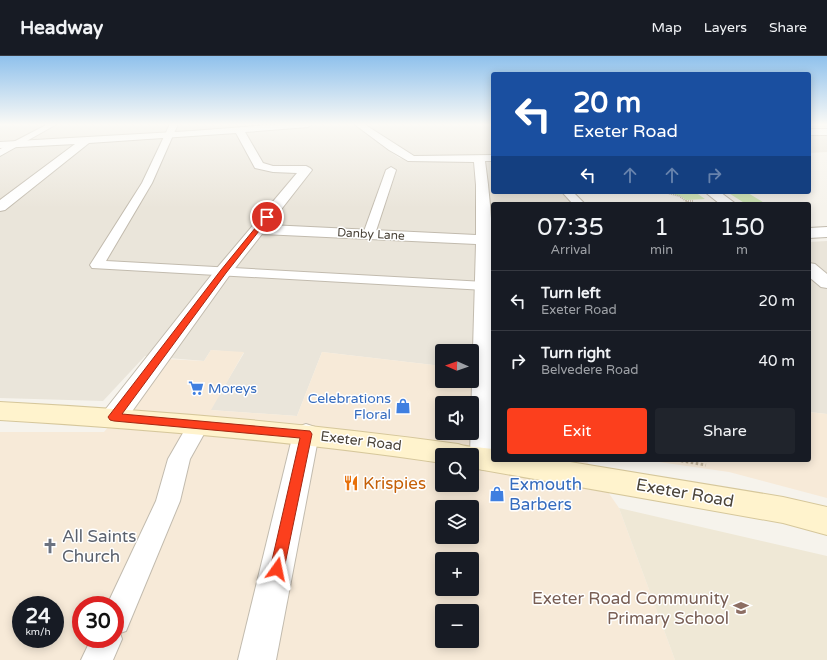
<!DOCTYPE html>
<html lang="en">
<head>
<meta charset="utf-8">
<style>
  :root { --surface:#171b24; --page:#20242c; --text:#f1f3f6; --muted:#9ea1a6; --line:#363941; --accent:#fc3f1d }
  body { margin:0; font-family:"Varela Round",sans-serif; background:var(--page); color:var(--text); height:100vh; display:flex; flex-direction:column; font-size:15px; white-space:nowrap }
  * { box-sizing:border-box; margin:0 }
  p { font-size:13px; color:var(--muted) }
  .icon { flex:none; width:22px; height:22px; fill:none; stroke:currentColor; stroke-width:2; stroke-linecap:round; stroke-linejoin:round }
  .map { position:relative; flex:1; overflow:hidden }
  .panel { position:absolute; left:491px; top:146px; width:320px; height:260px; display:flex; flex-direction:column; background:var(--surface); border-radius:4px; box-shadow:0 2px 10px #0003 }
  .panel>* { flex:none }
  .banner { position:absolute; left:491px; top:16px; width:320px; height:122px; border-radius:4px; box-shadow:0 2px 10px #0003; background:#1a4fa0; color:#fff; overflow:hidden }
  .needle { width:26px; rotate:272deg }
  .fabs { position:absolute; left:435px; top:288px; display:grid; gap:8px }
  .fabs a { display:grid; place-items:center; width:44px; height:44px; border-radius:4px; background:var(--surface); box-shadow:0 2px 10px #0003; font-size:20px }
  .speed { position:absolute; left:12px; top:540px; display:flex; gap:8px; font-size:20px; font-weight:700; text-align:center }
  .speed>* { display:grid; place-content:center; width:52px; height:52px; border-radius:50%; background:var(--surface); box-shadow:0 2px 10px #0003; line-height:1 }
  .speed small { font-size:10px; font-weight:400 }
  .speed .limit { border:6px solid #d22; background:#fff; color:#111 }
  .pin { position:absolute; display:grid; place-items:center; width:34px; height:34px; color:#fff; margin:-17px; border:2px solid #fff; border-radius:50%; box-shadow:0 1px 4px #0007 }
  .me { position:absolute; width:44px; margin:-22px; rotate:12deg; stroke-linejoin:round; filter:drop-shadow(0 0 3px #0008) }
  .turn { display:flex; align-items:center; gap:14px; height:84px; padding:0 16px; font-size:18px }
  .turn .icon { width:52px; height:52px; stroke-width:2.5 }
  .turn b { display:block; font-size:28px; line-height:34px }
  .lanes { display:flex; align-items:center; height:38px; padding:0 16px; background:#0003; justify-content:center; gap:20px; direction:ltr }
  .lanes .off { opacity:.35 }
  .eta { display:flex; justify-content:space-evenly; align-items:center; height:68px; text-align:center }
  .eta b { font-size:24px; font-weight:600; line-height:28px }
  .button { display:flex; gap:8px; margin-top:auto; padding:8px 16px }
  .button a { flex:1; height:46px; border-radius:4px; background:var(--accent); color:#fff; font-size:16px; font-weight:600; line-height:46px; text-align:center }
  .button a+a { background:var(--page); color:var(--text) }
  ul { padding:0; list-style:none }
  li { display:flex; align-items:center; gap:12px; height:60px; padding:0 16px; border-top:1px solid var(--line) }
  li div { flex:1 }
  li b { display:block; font-size:15px }
  li em { font-style:normal }
  header { display:flex; align-items:center; gap:24px; box-sizing:border-box; height:56px; padding:0 20px; background:var(--surface); border-bottom:1px solid var(--line) }
  header strong { font-size:19px }
  nav { display:flex; gap:22px; margin-inline-start:auto; font-size:14px }
  .map>svg:first-child { display:block }
</style>
</head>
<body>
<header>
<strong>Headway</strong>
<nav><a>Map</a><a>Layers</a><a>Share</a></nav>
</header>
<div class="map">
<svg width="827" height="604" viewBox="0 0 827 604">
  <rect width="100%" height="100%" fill="#f6f3ec"/>
  <g fill="#eae5da">
    <polygon points="11,68 290,68 232,73 0,87 0,70"/>
    <polygon points="319,68 352,68 399,102 412,105 485,105 493,103 493,136 572,136 583,148 493,148 493,317 472,314 472,295 442,295 442,310 322,296 297,360 210,354 244,297 211,294 204,305 145,300 103,345 0,342 0,91 270,73"/>
    <polygon points="362,68 493,68 493,100 415,101 407,98"/>
    <polygon points="827,77 827,96 809,97 809,78"/>
    <polygon points="827,185 827,226 809,210 809,186"/>
    <polygon points="809,217 827,233 827,358 809,356"/>
  </g>
  <g fill="#f7ead8" fill-rule="evenodd">
    <path d="M211 294 244 296 211 354 297 360 322 296 442 310V325H472V314L493 317V404H586L619 452 675 604H0V376H104L166 303 204 305ZM442 347H472V377H442ZM442 399H472V429H442ZM442 451H472V481H442ZM442 503H472V533H442ZM21 549H55V583H21ZM81 549H115V583H81ZM442 555H472V585H442Z"/>
    <polygon points="809,356 827,358 827,442 729,416 645,404 809,404"/>
  </g>
  <polygon fill="#efe8d6" points="619,452 827,500 827,604 675,604"/>
  <g fill="#d2eab5">
    <polygon points="665,136 695,136 705,143 686,144 680,140"/>
    <polygon points="727,136 753,136 754,137 748,137 766,148 746,148"/>
  </g>
  <g fill="none" stroke-linecap="round" stroke-linejoin="round">
    <g stroke="#c2bbae" stroke-width="2">
      <g id="lane">
        <polygon points="48,68 57,68 0,100 0,93"/>
        <polygon points="170,68 178,68 152,127 106,205 485,226 490,227 492,230 490,233 485,234 92,212 90,209 142,127"/>
        <polygon points="391,111 396,114 375,178 373,181 365,181 363,178 386,114"/>
        <polygon points="562,136 573,136 585,148 573,148"/>
        <polygon points="198,361 205,363 209,369 190,403 180,445 126,575 120,577 122,583 113,604 81,604 91,583 115,583 115,549 107,549 156,445 168,403 191,363"/>
      </g>
    </g>
    <g stroke="#c2bbae" stroke-width="2">
      <g id="street">
        <path d="M280 68H313L308 71 245 76 263 107 273 110H306L310 112 312 114 269 169 476 179V129L474 106 408 105 389 94 354 68H364L414 100 493 99V105H485C499 202 493 306 493 404H497L494 411 484 414 474 411 472 406V399H470L476 188 262 178 229 220 123 368 114 370 105 368 101 361 105 354 217 212 297 117 273 116 255 112 236 77 89 87 5 154 0 155V144L75 88 0 92V86L192 75Z"/>
        <rect x="809" y="73" width="18" height="6"/>
        <polygon points="705,136 720,136 736,148 720,148"/>
        <polygon points="827,171 827,181 809,182 809,172"/>
        <polygon points="809,207 815,208 827,218 827,232 821,231 809,221"/>
        <polygon points="306,368 315,371 319,378 276,604 238,604 293,378 297,371"/>
      </g>
    </g>
    <g stroke="#d6c79b" stroke-width="2">
      <path id="secondary" d="M0 346C153 354 306 367 458 388 469 392 481 391 493 393V404H558L783 441 827 451V479L783 467 472 412V399H442V407C295 385 148 373 0 364Z"/>
    </g>
    <g stroke="#c4b79f" stroke-width="1.5" stroke-dasharray="1 1" stroke-linecap="butt">
      <polyline points="667,137 679,140 690,148"/>
      <polyline points="686,145 694,145"/>
    </g>
    <polyline stroke="#c4b79f" stroke-width="3" stroke-dasharray="2.5 2.5" stroke-linecap="butt" points="676,404 706,409"/>
    <use href="#lane" fill="#fff" fill-rule="evenodd"/>
    <use href="#street" fill="#fff" fill-rule="evenodd"/>
    <use href="#secondary" fill="#fff3cd" fill-rule="evenodd"/>
  </g>
  <linearGradient id="sky" x2="0" y2="1"><stop stop-color="#8fc1ec"/><stop offset="0.45" stop-color="#fbfaf6"/><stop offset="1" stop-color="#fbfaf6" stop-opacity="0"/></linearGradient>
  <rect width="827" height="152" fill="url(#sky)"/>
  <polygon fill="#fc3f1d" stroke="#a42913" points="265,160 270,161 226,217 122,358 310,375 312,378 284,513 282,518 277,520 272,518 270,513 300,382 114,365 110,364 108,361 221,214"/>
  <defs>
    <g id="supermarket-bare" transform="scale(1.2)"><path d="M-6-5.5h2.5l.6 2H6L4.5 2H-2.5L-4.4-4H-6ZM-1.5 3.2a1.3 1.3 0 1 0 .1 0ZM3 3.2a1.3 1.3 0 1 0 .1 0Z" fill="#3f7fe0" stroke="#fff" stroke-width="2.5" paint-order="stroke"/></g>
    <g id="shop-bare" transform="scale(1.2)"><path d="M-5-2.5h2.3a2.7 3.5 0 0 1 5.4 0H5L5.5 6h-11ZM-1.5-2.5h3a1.5 2.3 0 0 0-3 0Z" fill="#3f7fe0" stroke="#fff" stroke-width="2.5" paint-order="stroke"/></g>
    <g id="restaurant-bare" transform="scale(1.2)"><path d="M-5-6h1v4h1v-4h1v4h1v-4h1v5L-1.5 .5V6h-2V.5L-5-1ZM5-6V6H3V1.5H1.5Q1.5-4 5-6Z" fill="#e8710a" stroke="#fff" stroke-width="2.5" paint-order="stroke"/></g>
    <g id="church-bare" transform="scale(1.2)"><path d="M-1.2-6h2.4v3.5h3.3v2.4h-3.3V6h-2.4V-.1h-3.3v-2.4h3.3Z" fill="#6b7280" stroke="#fff" stroke-width="2.5" paint-order="stroke"/></g>
    <g id="school-bare" transform="scale(1.2)"><path d="M0-5L7-2L0 1L-7-2ZM-4 1L0 2.5L4 1V4Q0 6-4 4Z" fill="#8d6e63" stroke="#fff" stroke-width="2.5" paint-order="stroke"/></g>
  </defs>
  <g fill-rule="evenodd">
    <use href="#supermarket-bare" x="196" y="332"/>
    <use href="#shop-bare" x="403" y="350"/>
    <use href="#restaurant-bare" x="351" y="427"/>
    <use href="#shop-bare" x="497" y="438"/>
    <use href="#church-bare" x="50" y="490"/>
    <use href="#school-bare" x="741" y="552"/>
  </g>
  <g text-anchor="middle" dominant-baseline="central" stroke-width="3" stroke-linejoin="round" paint-order="stroke">
    <g font-size="12" fill="#4b4439" stroke="#fff">
      <text transform="translate(371 178) rotate(3)">Danby Lane</text>
    </g>
    <g font-size="14" fill="#366cbe" stroke="#fff" text-anchor="start">
      <text x="208" y="332">Moreys</text>
      <text x="391" y="342" text-anchor="end">Celebrations<tspan x="391" dy="16">Floral</tspan></text>
    </g>
    <g font-size="14" fill="#4b4439" stroke="#fff">
      <text transform="translate(361 385) rotate(7)">Exeter Road</text>
    </g>
    <g font-size="17" fill="#c56008" stroke="#fff" text-anchor="start">
      <text x="363" y="427">Krispies</text>
    </g>
    <g font-size="17" fill="#366cbe" stroke="#fff" text-anchor="start">
      <text x="509" y="428">Exmouth<tspan x="509" dy="20">Barbers</tspan></text>
    </g>
    <g font-size="17" fill="#4b4439" stroke="#fff">
      <text transform="translate(685 437) rotate(10)">Exeter Road</text>
    </g>
    <g font-size="17" fill="#5b616d" stroke="#fff" text-anchor="start">
      <text x="62" y="480">All Saints<tspan x="62" dy="20">Church</tspan></text>
    </g>
    <g font-size="17" fill="#785e54" stroke="#fff" text-anchor="end">
      <text x="729" y="542">Exeter Road Community<tspan x="729" dy="20">Primary School</tspan></text>
    </g>
  </g>
</svg>
<div class="fabs">
<a><svg class="needle" viewBox="-14 -14 28 28"><path d="M0-13l5 13h-10z" fill="#e53935"/><path d="M0 13l5-13h-10z" fill="#9ea1a6"/></svg></a>
<a><svg class="icon" aria-label="sound" viewBox="0 0 24 24"><path d="M4 9h4l5-4v14l-5-4H4zM17 9q2 3 0 6"/></svg></a>
<a><svg class="icon" aria-label="search" viewBox="0 0 24 24"><circle cx="10" cy="10" r="6"/><path d="M15 15l6 6"/></svg></a>
<a><svg class="icon" aria-label="layers" viewBox="0 0 24 24"><path d="M12 4l9 5-9 5-9-5zM3 14l9 5 9-5"/></svg></a>
<a>+</a>
<a>−</a>
</div>
<div class="speed"><div>24<small>km/h</small></div><div class="limit">30</div></div>
<div class="pin" style="left:267px;top:161px;background:#d93025"><svg class="icon" aria-label="arrive" viewBox="0 0 24 24"><path d="M6 21V4h12l-3 4 3 4H6"/></svg></div>
<svg class="me" style="left:277px;top:513px" viewBox="-20 -20 40 40"><path d="M0-17L14 15 0 8-14 15z" fill="#fc3f1d" stroke="#fff" stroke-width="4"/></svg>
<div class="banner">
<div class="turn"><svg class="icon" aria-label="left" viewBox="0 0 24 24"><path d="M17 20v-9H6M10 6l-5 5 5 5"/></svg><div><b>20 m</b>Exeter Road</div></div>
<div class="lanes"><svg class="icon" aria-label="left" viewBox="0 0 24 24"><path d="M17 20v-9H6M10 6l-5 5 5 5"/></svg><svg class="icon off" aria-label="ahead" viewBox="0 0 24 24"><path d="M12 20V5M6 11l6-6 6 6"/></svg><svg class="icon off" aria-label="ahead" viewBox="0 0 24 24"><path d="M12 20V5M6 11l6-6 6 6"/></svg><svg class="icon off" aria-label="right" viewBox="0 0 24 24"><path d="M7 20v-9h11M14 6l5 5-5 5"/></svg></div>
</div>
<section class="panel">
<div class="eta">
<div><b>07:35</b><p>Arrival</p></div>
<div><b>1</b><p>min</p></div>
<div><b>150</b><p>m</p></div>
</div>
<ul>
<li><svg class="icon" aria-label="left" viewBox="0 0 24 24"><path d="M17 20v-9H6M10 6l-5 5 5 5"/></svg><div><b>Turn left</b><p>Exeter Road</p></div><em>20 m</em></li>
<li><svg class="icon" aria-label="right" viewBox="0 0 24 24"><path d="M7 20v-9h11M14 6l5 5-5 5"/></svg><div><b>Turn right</b><p>Belvedere Road</p></div><em>40 m</em></li>
</ul>
<div class="button"><a>Exit</a><a>Share</a></div>
</section>
</div>
</body>
</html>
